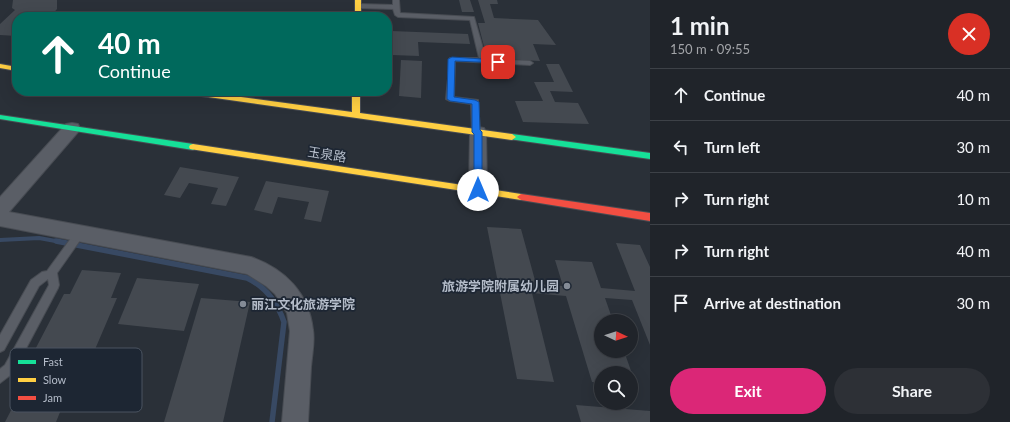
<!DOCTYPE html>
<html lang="en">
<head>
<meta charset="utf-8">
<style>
  :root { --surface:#20242a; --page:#2d3036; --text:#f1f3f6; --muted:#a2a4a8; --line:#3d4147; --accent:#db2777 }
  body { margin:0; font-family:Lato,"Noto Sans SC",sans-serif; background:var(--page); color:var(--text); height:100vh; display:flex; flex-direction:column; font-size:15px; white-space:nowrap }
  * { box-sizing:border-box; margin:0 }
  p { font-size:13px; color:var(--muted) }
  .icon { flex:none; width:22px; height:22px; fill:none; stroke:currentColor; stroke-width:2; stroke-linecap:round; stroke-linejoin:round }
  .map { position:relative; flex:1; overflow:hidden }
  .side { display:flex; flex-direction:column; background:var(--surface); width:360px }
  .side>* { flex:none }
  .top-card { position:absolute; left:12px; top:12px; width:380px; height:84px; border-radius:16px; box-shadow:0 4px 16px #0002,0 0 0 1px var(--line); background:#00695c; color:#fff; overflow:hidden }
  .needle { width:26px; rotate:94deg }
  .tools { position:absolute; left:594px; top:314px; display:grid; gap:8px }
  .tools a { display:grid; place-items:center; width:44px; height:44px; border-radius:50%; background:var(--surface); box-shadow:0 4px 16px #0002,0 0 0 1px var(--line); font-size:20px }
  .pin { position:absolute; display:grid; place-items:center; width:34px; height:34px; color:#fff; margin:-17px; border-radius:8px; box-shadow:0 2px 6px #0006 }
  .me { position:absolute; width:44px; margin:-22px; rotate:0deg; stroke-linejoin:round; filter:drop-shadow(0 0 3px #0008) }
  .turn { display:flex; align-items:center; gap:14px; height:84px; padding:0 20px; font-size:18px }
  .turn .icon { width:52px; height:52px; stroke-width:2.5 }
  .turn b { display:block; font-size:28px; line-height:34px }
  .round { display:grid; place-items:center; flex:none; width:42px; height:42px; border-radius:21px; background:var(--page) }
  .head { display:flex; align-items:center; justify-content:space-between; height:68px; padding:0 20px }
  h1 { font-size:24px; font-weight:700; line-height:30px }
  .primary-button { display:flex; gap:8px; margin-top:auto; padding:8px 20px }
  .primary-button a { flex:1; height:46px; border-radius:24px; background:var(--accent); color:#fff; font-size:16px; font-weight:700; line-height:46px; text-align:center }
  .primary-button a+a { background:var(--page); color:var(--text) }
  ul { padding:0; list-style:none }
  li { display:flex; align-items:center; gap:12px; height:52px; padding:0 20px; border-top:1px solid var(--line) }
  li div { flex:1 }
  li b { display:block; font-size:15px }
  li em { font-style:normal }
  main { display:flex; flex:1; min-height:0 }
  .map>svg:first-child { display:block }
</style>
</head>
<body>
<main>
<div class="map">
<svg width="650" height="422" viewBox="0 0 650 422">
  <rect width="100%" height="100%" fill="#2a3038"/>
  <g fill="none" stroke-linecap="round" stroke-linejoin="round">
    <polyline stroke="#384963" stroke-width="4" points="0,240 39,238 61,242"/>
    <path stroke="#384963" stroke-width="5.5" d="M56 241 247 278C266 287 277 302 284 322L272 422"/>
  </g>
  <g fill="#444950">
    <polygon points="13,0 57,0 57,9 50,17 17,17 17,36 0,35 0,24 15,10 12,8"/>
    <polygon points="459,0 470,0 474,12 462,12"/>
    <polygon points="478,0 497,0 498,4 490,4 494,18 538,20 556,45 533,44 540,61 487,58 478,23 485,23"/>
    <polygon points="391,31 468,34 470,44 418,42 419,56 392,55"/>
    <polygon points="401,60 422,61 421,98 399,96"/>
    <polygon points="546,64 559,64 573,92 550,91 555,102 578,103 589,124 523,122 515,101 543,101 534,82 554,82"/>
    <polygon points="180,167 239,177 226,206 211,204 218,188 189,183 180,198 164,195"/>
    <polygon points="266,181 329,191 321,222 304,219 309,202 278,197 272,214 254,210"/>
    <polygon points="487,227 521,229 536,284 563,286 555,260 592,262 601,288 635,291 616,243 640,245 650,267 650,345 632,300 605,298 613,321 601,321 601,351 624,351 636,385 631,385 631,373 601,373 601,383 592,382 566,296 532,293 554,382 517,379"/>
    <polygon points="82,270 121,273 111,298 117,298 75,396 67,395 56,422 5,422 21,391 14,390 64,294 70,294"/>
    <polygon points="137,278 199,284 184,331 118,324"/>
    <polygon points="201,298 250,302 223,422 164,422"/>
    <polygon points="576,405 650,411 650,422 581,422"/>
  </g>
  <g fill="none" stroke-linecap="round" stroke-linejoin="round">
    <g stroke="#484c53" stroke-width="2">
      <g id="lane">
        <polygon points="393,0 399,0 400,13 474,17 486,59 530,61 533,63 530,65 455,61 454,97 478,100 480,132 479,134 476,135 472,132 471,104 450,101 446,99 450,58 479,58 470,20 398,17 395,15 393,9 358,8 355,6 358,4 393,5"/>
        <polygon points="80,229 83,230 85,233 83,236 57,273 59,285 58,288 13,373 0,383 0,369 5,365 49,285 48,279 39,286 4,350 0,352 0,335 31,280 42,272 47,271 77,230"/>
      </g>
    </g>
    <g stroke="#484c53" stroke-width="2">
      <g id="street">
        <path d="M72 123 78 124 80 128 78 132 9 212 251 257C285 269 309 293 313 330 315 341 312 355 311 367 310 385 309 404 308 422H282L290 331 287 313 275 294 266 286 247 274 0 226V197L66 124Z"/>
        <polygon points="478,127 484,128 486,132 487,190 484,195 478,197 472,195 469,190 470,132 472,128"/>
      </g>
    </g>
    <g stroke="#484c53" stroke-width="2">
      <g id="fast">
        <polygon points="0,115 193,144 197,147 193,150 0,119"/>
        <polygon points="512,134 650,153 650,159 509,139 508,137"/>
      </g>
    </g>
    <g stroke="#484c53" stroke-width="2">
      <g id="slow">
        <rect x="355" y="0" width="6" height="17"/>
        <polygon points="0,64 17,67 17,71 0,68"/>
        <polygon points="176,91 196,91 352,112 352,91 360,91 360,113 512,134 516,137 512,140 180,93"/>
        <polygon points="193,144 521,194 525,197 521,200 190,149 189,147 190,145"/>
      </g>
    </g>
    <g stroke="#484c53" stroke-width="2">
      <polygon id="jam" points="521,194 650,213 650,221 521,200 517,197"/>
    </g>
    <use href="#lane" fill="#5a5e66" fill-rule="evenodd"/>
    <use href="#street" fill="#5a5e66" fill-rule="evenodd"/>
    <use href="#fast" fill="#16e098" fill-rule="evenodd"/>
    <use href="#slow" fill="#ffcf43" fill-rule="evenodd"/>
    <use href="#jam" fill="#f24e42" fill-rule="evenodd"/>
  </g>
  <polygon fill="#1a73e8" stroke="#114b97" points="452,57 498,60 502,62 498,63 455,61 454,97 475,100 479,102 480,130 482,132 482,190 478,194 474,190 474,134 472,132 472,104 450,101 447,99 448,59"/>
  <g fill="#848b96" stroke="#1d2633" stroke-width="1.5">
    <circle cx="567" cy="286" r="4"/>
    <circle cx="243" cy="304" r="4"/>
  </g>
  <g text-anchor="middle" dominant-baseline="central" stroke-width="3.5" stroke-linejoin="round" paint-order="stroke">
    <g font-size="13" fill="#b4bcc9" stroke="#1d2633">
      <text transform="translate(327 154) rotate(9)">玉泉路</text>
    </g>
    <g font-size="13" font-weight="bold" fill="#b4bcc9" stroke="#1d2633" text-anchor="end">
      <text x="559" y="286">旅游学院附属幼儿园</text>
      <text x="251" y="304" text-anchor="start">丽江文化旅游学院</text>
    </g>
  </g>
  <rect x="10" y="348" width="132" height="64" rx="6" fill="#1d2633" stroke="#4a5360" stroke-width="1"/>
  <rect x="18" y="360" width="18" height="4" fill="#16e098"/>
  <rect x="18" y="378" width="18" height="4" fill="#ffcf43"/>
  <rect x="18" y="396" width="18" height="4" fill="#f24e42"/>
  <g font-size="11" fill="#b4bcc9">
    <text x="43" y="366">Fast</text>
    <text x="43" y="384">Slow</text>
    <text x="43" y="402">Jam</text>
  </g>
</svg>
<div class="tools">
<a><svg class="needle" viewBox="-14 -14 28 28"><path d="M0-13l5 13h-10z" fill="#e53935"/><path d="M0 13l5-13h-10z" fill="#a2a4a8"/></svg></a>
<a><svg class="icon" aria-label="search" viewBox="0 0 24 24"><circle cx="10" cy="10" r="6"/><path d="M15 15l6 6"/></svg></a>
</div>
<div class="pin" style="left:498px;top:62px;background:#d93025"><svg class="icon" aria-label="arrive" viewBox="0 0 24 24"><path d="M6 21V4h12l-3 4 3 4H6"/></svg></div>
<svg class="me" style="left:478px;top:190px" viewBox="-20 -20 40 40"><circle r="19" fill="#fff"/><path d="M0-13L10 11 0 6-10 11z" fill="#1a73e8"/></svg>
<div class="top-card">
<div class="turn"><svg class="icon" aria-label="ahead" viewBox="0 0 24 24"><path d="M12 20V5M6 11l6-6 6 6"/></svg><div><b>40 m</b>Continue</div></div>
</div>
</div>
<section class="side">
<div class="head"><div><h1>1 min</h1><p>150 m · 09:55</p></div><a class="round" style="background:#d93025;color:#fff"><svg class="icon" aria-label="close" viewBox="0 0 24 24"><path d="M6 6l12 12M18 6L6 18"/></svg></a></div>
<ul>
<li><svg class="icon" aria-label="ahead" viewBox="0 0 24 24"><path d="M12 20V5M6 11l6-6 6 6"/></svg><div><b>Continue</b></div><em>40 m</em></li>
<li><svg class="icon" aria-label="left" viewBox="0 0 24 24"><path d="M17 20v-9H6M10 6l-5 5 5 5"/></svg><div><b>Turn left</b></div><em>30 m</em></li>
<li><svg class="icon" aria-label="right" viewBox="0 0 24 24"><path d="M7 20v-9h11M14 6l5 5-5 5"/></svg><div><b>Turn right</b></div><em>10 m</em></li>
<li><svg class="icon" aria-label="right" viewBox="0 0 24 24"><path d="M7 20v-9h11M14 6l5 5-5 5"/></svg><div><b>Turn right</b></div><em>40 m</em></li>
<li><svg class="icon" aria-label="arrive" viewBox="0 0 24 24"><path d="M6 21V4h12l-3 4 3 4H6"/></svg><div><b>Arrive at destination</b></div><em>30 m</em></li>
</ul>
<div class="primary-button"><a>Exit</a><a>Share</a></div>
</section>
</main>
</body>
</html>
